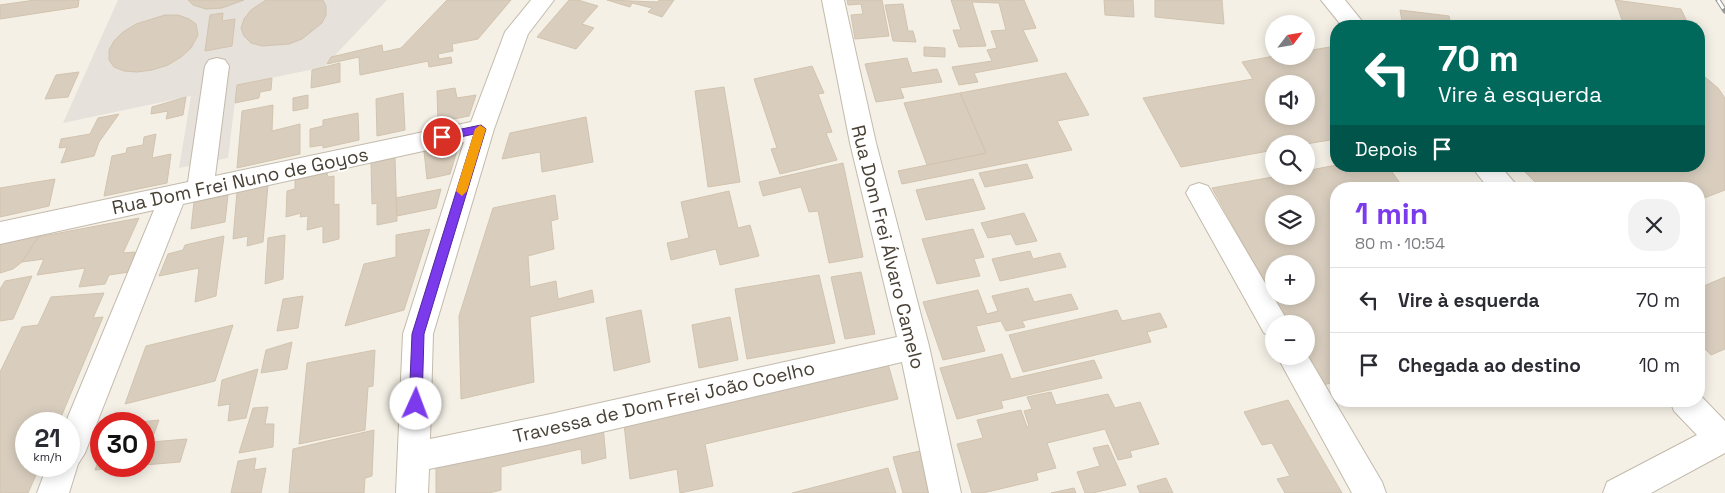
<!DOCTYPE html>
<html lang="pt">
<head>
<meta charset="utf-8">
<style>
  :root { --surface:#fff; --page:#f2f2f3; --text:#2b2b33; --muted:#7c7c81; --line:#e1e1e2; --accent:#7c3aed }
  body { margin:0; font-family:"Space Grotesk",sans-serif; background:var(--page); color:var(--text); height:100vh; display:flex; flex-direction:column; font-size:19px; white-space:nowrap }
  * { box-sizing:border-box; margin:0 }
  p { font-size:16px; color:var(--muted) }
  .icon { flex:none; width:28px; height:28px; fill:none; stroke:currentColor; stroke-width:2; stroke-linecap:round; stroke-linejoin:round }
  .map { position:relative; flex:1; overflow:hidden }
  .side { position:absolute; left:1330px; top:182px; width:375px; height:225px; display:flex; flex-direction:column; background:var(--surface); border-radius:20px; box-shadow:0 2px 12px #0003 }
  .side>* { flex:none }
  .top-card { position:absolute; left:1330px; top:20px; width:375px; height:152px; border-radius:20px; box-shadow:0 2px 12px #0003; background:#00695c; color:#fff; overflow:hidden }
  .needle { width:32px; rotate:59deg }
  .buttons { position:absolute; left:1265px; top:15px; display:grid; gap:10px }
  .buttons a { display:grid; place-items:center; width:50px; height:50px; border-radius:50%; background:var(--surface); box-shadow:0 2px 12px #0003; font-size:25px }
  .speed { position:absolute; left:15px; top:412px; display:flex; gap:10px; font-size:25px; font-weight:700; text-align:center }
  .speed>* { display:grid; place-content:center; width:65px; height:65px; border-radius:50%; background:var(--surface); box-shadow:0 2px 12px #0003; line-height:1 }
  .speed small { font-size:12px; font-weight:400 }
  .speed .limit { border:8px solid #d22; background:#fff; color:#111 }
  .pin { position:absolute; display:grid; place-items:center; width:42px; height:42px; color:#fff; margin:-21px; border:2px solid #fff; border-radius:50%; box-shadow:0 1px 5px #0007 }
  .me { position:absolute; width:55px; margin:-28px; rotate:2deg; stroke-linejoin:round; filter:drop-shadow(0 0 4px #0008) }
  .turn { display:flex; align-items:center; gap:18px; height:105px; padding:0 25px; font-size:22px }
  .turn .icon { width:65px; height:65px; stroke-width:2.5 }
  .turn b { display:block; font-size:35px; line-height:42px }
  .then { display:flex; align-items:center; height:48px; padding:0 25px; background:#0003; gap:10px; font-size:19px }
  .round { display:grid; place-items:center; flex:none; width:52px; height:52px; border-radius:20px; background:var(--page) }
  .head { display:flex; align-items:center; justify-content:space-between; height:85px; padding:0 25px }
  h1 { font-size:30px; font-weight:800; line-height:38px; color:var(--accent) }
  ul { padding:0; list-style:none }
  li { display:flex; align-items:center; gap:15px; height:65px; padding:0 25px; border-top:1px solid var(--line) }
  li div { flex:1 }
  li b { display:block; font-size:19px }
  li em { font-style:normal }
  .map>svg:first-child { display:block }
</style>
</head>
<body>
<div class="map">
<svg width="1725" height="493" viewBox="0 0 1725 493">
  <rect width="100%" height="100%" fill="#f4f0e6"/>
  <polygon fill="#e6e1db" points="118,0 387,0 324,67 237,85 228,158 179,168 191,96 63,123"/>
  <g fill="#d9cebe" stroke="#d2c3ae" fill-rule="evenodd">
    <polygon points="35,0 79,0 78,7 0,19 0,5"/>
    <polygon points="188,0 244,0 222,8 206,9 193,5"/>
    <polygon points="266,0 323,0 326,6 326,15 322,23 302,39 289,44 262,46 251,43 244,36 241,28 244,19 251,10"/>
    <polygon points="447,0 511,0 478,39 452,44 453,51 438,54 439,59 451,57 452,63 429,67 428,61 360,75 359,57 327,64 331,57 382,45 383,52 401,48"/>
    <polygon points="569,0 578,0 598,6 582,24 594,28 576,49 537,37"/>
    <polygon points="607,0 658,2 659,0 674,0 662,17 648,12 652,8 632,3 630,7"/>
    <polygon points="847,0 882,0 889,36 855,39 851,15 863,14 861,4 848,5"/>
    <polygon points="951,0 1024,0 1036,28 1023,30 1038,61 974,73 978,82 959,85 952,67 992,61 987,50 997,48 991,31 1006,30 999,3 972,2 986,46 959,47 953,30 961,30"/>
    <polygon points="1104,0 1133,0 1134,17 1105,15"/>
    <polygon points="1155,0 1222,0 1224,24 1155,17"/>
    <polygon points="1615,0 1681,9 1689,26 1644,26 1623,23"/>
    <polygon points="903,4 908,31 913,31 916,42 893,41 885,5"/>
    <polygon points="1400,10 1449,16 1451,26 1403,26"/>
    <polygon points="223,13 222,21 235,19 232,46 205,51 210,15"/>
    <polygon points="165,15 178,15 189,19 196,24 198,35 191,48 181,57 168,65 152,70 137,72 124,71 114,67 109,60 109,50 114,41 123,32 136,24"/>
    <path d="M1336 46V139L1306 144H1274V150L1181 167 1143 98 1253 79 1242 62 1274 56H1306V51ZM1274 84H1306V116H1274Z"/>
    <polygon points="924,47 945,48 945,57 924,56"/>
    <polygon points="907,58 912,73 937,69 942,82 900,88 904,98 876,102 865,64"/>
    <polygon points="340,63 340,82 311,88 312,70"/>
    <polygon points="812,66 824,93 818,94 832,132 826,133 837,160 780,174 771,149 777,148 754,79"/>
    <polygon points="79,72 68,97 45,99 56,75"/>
    <polygon points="1699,72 1718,88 1725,98 1725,190 1699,200 1699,189 1542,189 1519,166 1699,166"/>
    <polygon points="1066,73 1089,115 1057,121 1072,150 902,184 898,171 986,153 960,93"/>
    <polygon points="272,78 271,90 260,92 259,98 235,103 237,85"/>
    <polygon points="724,87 740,182 708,187 695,91"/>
    <polygon points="455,88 457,98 476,95 469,116 438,122 437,91"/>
    <polygon points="403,93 405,130 377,136 376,99"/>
    <polygon points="960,93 986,153 927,165 904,103"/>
    <polygon points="308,95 308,108 293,111 293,98"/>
    <polygon points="186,97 183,115 166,119 168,111 151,114 152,107"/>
    <polygon points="273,105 272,131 300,124 300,154 237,168 242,111"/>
    <polygon points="358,113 359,140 323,148 323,145 310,147 310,129 323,126 323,120"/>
    <polygon points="119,114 99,142 94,156 61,163 67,147 59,148 61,139 90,134 98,118"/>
    <polygon points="586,117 593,162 542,172 540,152 502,159 510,133"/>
    <polygon points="156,134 152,158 171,154 167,183 104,196 112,156 126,153 127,148 143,145 144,137"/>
    <polygon points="459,144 450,174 427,179 424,151"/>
    <polygon points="395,158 397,221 377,225 377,203 372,204 371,163"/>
    <polygon points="843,163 863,257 829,263 818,211 809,212 801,187 763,196 759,182"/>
    <polygon points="1027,164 1033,178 985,187 979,173"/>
    <path d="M1336 165 1388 166 1404 189H1336V382L1322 385 1306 356V324H1288L1212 188 1278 176H1306V171ZM1274 204H1306V236H1274ZM1274 264H1306V296H1274Z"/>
    <polygon points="327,173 328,177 334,176 334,205 339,204 339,239 323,243 323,226 307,230 308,216 300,217 301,213 286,217 287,191 295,189 295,180"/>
    <polygon points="55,179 49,206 0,217 0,188"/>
    <polygon points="973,179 985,209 926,220 916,190"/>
    <polygon points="268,185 263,242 247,246 248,236 233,239 237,192"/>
    <polygon points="441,189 436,208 397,216 396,198"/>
    <polygon points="729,191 738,228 750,225 759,256 720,265 716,249 671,260 667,243 689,238 681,202"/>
    <polygon points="228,195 225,222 191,229 194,202"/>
    <polygon points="555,195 558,219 551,221 554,249 528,256 530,287 556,281 558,299 592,290 594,302 530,317 534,382 461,399 459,316 493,208"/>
    <polygon points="1024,213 1037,241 1016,245 1011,234 988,238 981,223"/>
    <polygon points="139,218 123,253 135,252 129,272 109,275 105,284 79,287 85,268 37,275 44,259 22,262 38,237"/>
    <polygon points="430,229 404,310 345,326 364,264 396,257 396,235"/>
    <polygon points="973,229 984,257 974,259 980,276 937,284 922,239"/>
    <polygon points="40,234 22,262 13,269 0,273 0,243"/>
    <polygon points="285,235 283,279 265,284 268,238"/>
    <polygon points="224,236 216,296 195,302 199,268 159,276 168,254 183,250 185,245"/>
    <polygon points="1030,251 1033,259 1060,253 1066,267 1000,281 992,259"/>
    <polygon points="861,272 875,334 845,339 831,277"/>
    <polygon points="819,275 835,343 747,359 735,289"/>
    <polygon points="32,276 13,319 0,321 0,289 5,281"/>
    <polygon points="1725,277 1725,349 1711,355 1699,343 1699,288"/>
    <polygon points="1028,288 1034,302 1071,294 1078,309 1022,321 1025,327 1006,331 1001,321 976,326 985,351 943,360 923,302 978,290 987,314 998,311 992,296"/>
    <polygon points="104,293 93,318 103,317 58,424 26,424 26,466 40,466 28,493 0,493 0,372 22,327 38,325 51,297"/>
    <polygon points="303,296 298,328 277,331 283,299"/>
    <polygon points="641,310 650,362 614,371 606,318"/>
    <polygon points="1117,310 1122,321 1160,313 1167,327 1147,332 1151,342 1023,372 1009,335"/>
    <polygon points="730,317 738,360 699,368 692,325"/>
    <polygon points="233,325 215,381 125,404 146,346"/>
    <polygon points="292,342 287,369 261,373 266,350"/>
    <polygon points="375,350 373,386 368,387 365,430 299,444 307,363"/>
    <polygon points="1002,354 1011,379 1094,360 1102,378 1001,401 1003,408 957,419 940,368"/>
    <polygon points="888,364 898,399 705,444 713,486 680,493 677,469 630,479 624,424"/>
    <polygon points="258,369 246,418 228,421 230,404 218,406 222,380"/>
    <polygon points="1051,392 1056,405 1108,394 1115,408 1140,402 1159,444 1130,451 1132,457 1118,460 1105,429 1047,443 1056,468 1036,473 1038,480 983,493 972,493 957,444 983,438 977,420 1021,410 1027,427 1029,426 1024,411 1032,409 1027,397"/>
    <polygon points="1288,400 1342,493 1285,493 1277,479 1290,476 1272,443 1262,445 1244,412"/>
    <polygon points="268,407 265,424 274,424 273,447 239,453 253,408"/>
    <polygon points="159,420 151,442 187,439 180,462 144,465 144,424 121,424"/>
    <polygon points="603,426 606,458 582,464 581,449 501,467 501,490 489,493 436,493 436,463"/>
    <polygon points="374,430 372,476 365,478 364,493 289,493 293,449"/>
    <polygon points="1108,445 1126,485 1093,493 1085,493 1077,472 1100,466 1093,448"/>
    <polygon points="920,451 929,493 903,493 893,457"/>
    <polygon points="101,454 101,466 136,466 95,470"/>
    <polygon points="256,458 254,470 266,468 261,493 231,493 238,461"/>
    <polygon points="888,468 896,493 792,493"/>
    <polygon points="1166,478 1173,493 1140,493 1137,486"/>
    <polygon points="1074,488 1076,493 1051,493"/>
  </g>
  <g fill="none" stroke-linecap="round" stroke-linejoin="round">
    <g stroke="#c3baab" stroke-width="2">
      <g id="minor">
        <polygon points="531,0 554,0 528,34 494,129 433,334 430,439 546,415 897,337 850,143 822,0 844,0 876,143 929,346 961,493 929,493 902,362 546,445 429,469 428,493 396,493 403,334 464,142 183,204 85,453 78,464 69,493 37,493 47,466 69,466 69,424 65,424 154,210 0,244 0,222 188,182 205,66 209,60 217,58 225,60 229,66 215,176 471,122 505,32"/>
        <polygon points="1321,0 1345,0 1366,26 1342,26"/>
        <polygon points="1471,166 1500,166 1514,182 1518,189 1489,189"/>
        <polygon points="1199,183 1208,186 1284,315 1288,324 1274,324 1274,337 1264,333 1186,193 1190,186"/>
        <polygon points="1306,353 1382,482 1386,493 1352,493 1277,356 1306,356"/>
        <polygon points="1699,394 1725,421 1725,453 1651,493 1603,493 1607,482 1697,435 1674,411 1670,401 1699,401"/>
      </g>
    </g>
    <use href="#minor" fill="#fff" fill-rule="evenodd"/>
    <g stroke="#969696" stroke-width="5">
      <polyline id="rail" points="1718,0 1725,11"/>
    </g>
    <use href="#rail" stroke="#fff" stroke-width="3" stroke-dasharray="10" stroke-linecap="butt"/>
  </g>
  <polygon fill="#7c3aed" stroke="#51269a" points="481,125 486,129 424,334 422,404 420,408 416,410 411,408 409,404 412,334 474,134 442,141 437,137 442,133"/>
  <polygon fill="#f59e0b" points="480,125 486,129 467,191 462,196 456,191 475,129"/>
  <g text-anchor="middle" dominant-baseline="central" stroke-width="4" stroke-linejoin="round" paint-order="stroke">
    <g font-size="19" fill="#484035" stroke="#fff">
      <text transform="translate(240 181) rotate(-12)">Rua Dom Frei Nuno de Goyos</text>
      <text transform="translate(888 247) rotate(76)">Rua Dom Frei Álvaro Camelo</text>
      <text transform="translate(664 402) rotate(-13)">Travessa de Dom Frei João Coelho</text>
    </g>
  </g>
</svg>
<div class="buttons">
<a><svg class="needle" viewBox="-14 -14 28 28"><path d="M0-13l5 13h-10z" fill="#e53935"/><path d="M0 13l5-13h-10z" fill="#7c7c81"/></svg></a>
<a><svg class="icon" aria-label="sound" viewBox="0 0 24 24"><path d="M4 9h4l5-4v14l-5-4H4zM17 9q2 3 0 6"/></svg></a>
<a><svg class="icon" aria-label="search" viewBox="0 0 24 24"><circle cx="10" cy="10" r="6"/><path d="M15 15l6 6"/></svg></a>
<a><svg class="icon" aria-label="layers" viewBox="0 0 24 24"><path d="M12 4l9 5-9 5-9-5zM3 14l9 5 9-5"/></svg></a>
<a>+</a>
<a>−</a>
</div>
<div class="speed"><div>21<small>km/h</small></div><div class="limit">30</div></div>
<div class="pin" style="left:442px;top:137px;background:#d93025"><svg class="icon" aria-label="arrive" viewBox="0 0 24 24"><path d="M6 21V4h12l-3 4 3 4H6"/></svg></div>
<svg class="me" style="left:416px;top:404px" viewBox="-20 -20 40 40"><circle r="19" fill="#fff"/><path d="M0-13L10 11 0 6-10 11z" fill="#7c3aed"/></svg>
<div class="top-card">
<div class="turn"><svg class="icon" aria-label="left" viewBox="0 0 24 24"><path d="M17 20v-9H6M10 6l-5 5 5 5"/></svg><div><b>70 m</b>Vire à esquerda</div></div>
<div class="then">Depois<svg class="icon" aria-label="arrive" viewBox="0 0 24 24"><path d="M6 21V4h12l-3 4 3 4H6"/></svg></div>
</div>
<section class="side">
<div class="head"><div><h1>1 min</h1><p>80 m · 10:54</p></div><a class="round"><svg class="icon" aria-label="close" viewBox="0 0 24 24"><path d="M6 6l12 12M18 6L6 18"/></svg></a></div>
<ul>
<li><svg class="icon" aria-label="left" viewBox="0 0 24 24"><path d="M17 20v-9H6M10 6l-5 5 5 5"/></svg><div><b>Vire à esquerda</b></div><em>70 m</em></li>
<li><svg class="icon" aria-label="arrive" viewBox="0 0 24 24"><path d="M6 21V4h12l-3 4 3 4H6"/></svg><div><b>Chegada ao destino</b></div><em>10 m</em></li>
</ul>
</section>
</div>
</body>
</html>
